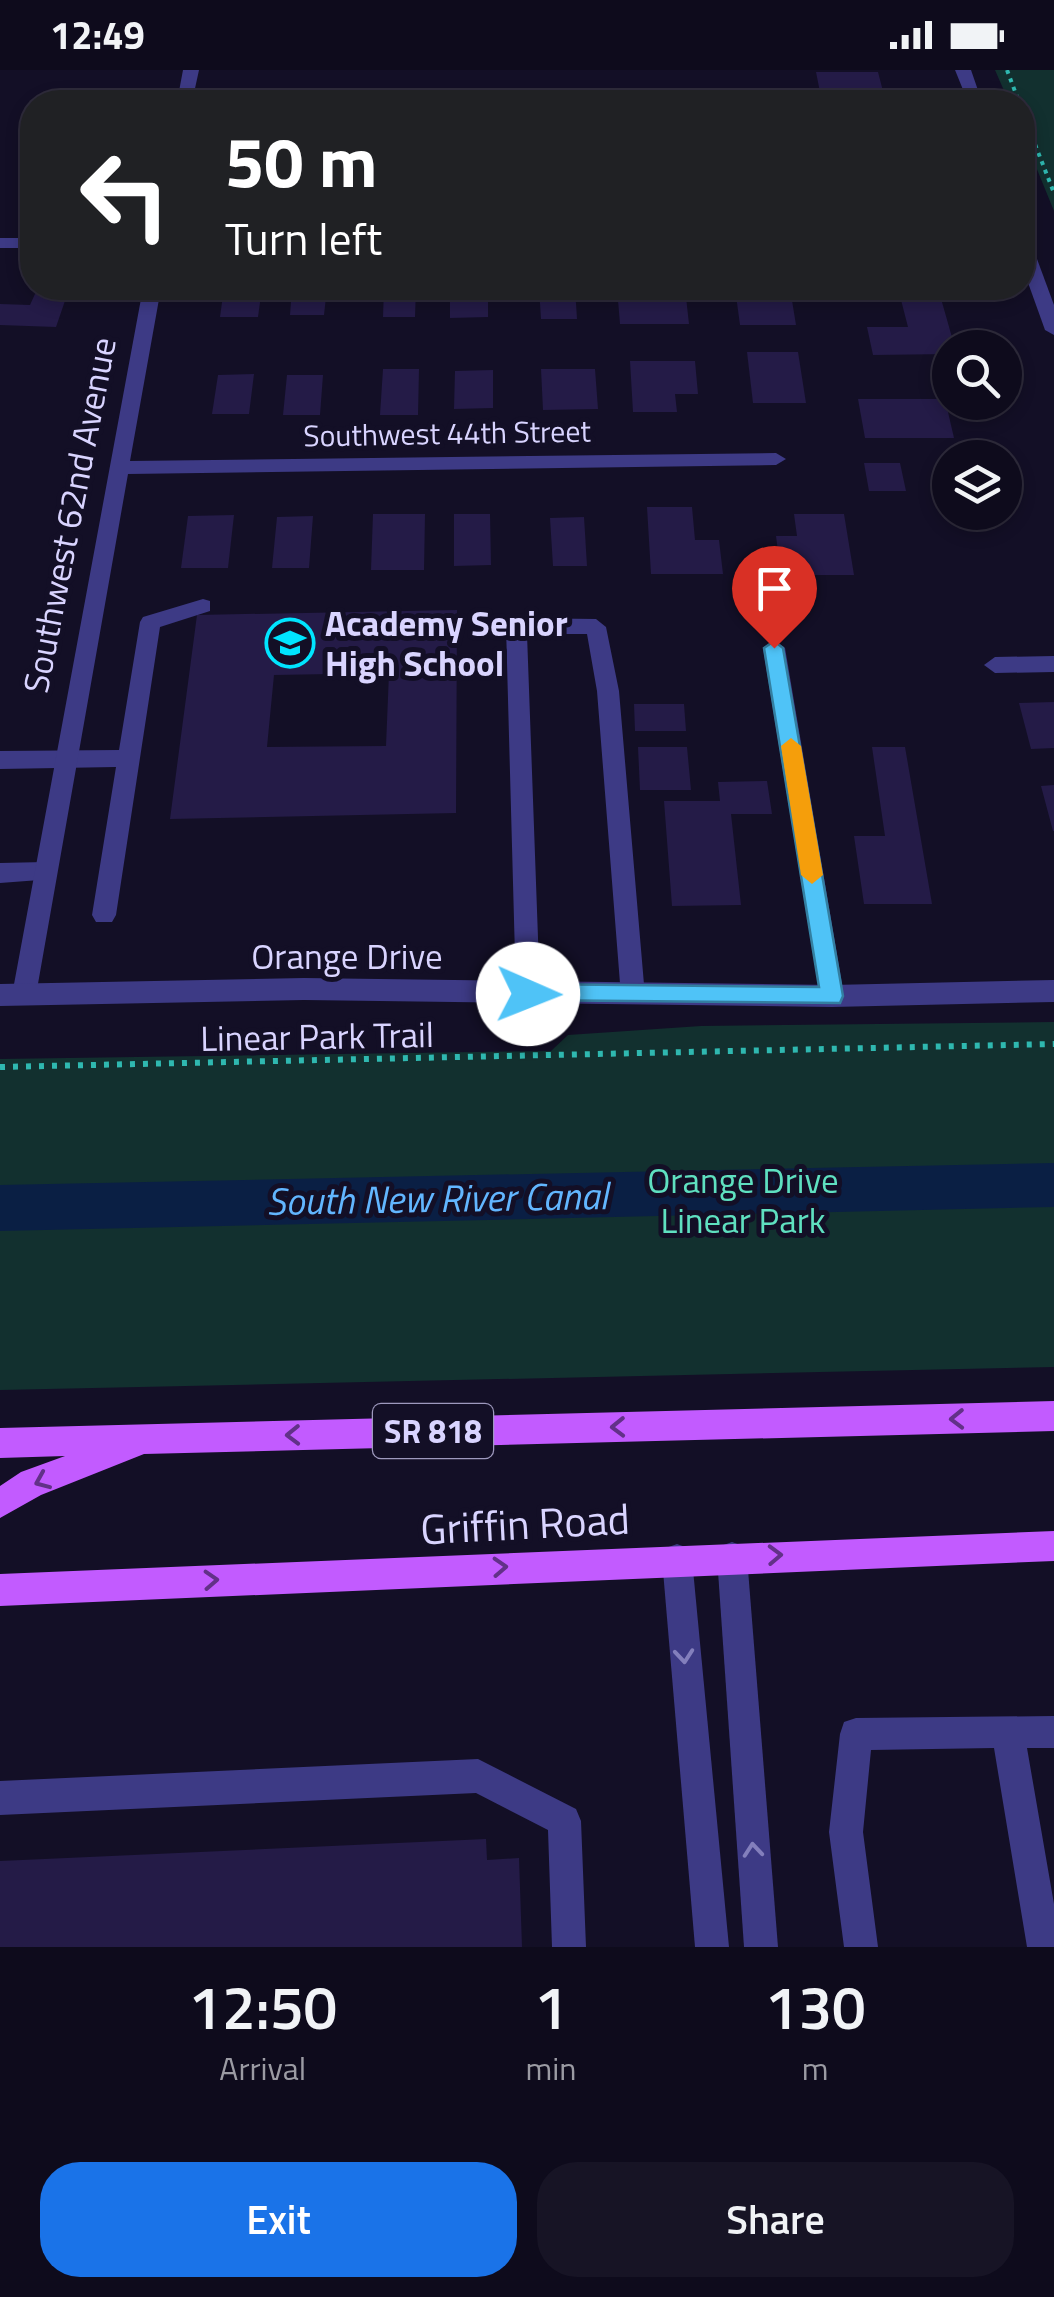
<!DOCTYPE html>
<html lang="en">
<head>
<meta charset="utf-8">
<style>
  :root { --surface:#0e0b1c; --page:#171425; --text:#f1f3f6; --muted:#9b9ba3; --line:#2e2b3b; --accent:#1a73e8 }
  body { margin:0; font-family:"Titillium Web",sans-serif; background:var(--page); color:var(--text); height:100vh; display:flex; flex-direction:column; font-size:38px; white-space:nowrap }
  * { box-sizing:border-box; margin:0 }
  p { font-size:32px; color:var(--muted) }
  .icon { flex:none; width:55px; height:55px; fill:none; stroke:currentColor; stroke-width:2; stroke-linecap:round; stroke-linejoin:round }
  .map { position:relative; height:1877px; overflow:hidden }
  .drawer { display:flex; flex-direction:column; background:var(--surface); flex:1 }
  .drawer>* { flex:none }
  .banner { position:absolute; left:20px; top:20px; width:1015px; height:210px; border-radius:40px; box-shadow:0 5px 15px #0003,0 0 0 2px var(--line); background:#202124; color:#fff; overflow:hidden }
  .fabs { position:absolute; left:932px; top:260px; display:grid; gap:20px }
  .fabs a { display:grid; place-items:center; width:90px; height:90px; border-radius:50%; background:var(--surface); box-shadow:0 5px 15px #0003,0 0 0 2px var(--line); font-size:50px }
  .pin { position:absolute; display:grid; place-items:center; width:85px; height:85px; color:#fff; margin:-102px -42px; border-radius:50% 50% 50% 0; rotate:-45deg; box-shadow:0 0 10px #0007 }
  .pin .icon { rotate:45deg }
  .me { position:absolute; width:110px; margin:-55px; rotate:91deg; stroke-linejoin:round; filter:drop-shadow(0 0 8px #0008) }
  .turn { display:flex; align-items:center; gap:35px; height:210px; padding:0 40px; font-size:45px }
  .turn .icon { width:130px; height:130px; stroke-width:2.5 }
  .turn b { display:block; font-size:70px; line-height:85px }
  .eta { display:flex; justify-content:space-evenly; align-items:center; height:170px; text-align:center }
  .eta b { font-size:60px; font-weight:600; line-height:70px }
  .action { display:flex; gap:20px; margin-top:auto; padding:20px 40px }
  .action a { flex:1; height:115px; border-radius:40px; background:var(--accent); color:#fff; font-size:40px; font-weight:600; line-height:115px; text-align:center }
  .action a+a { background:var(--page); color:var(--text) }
  .status { display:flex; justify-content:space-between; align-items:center; height:70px; padding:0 50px; background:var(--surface); direction:ltr }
  .status svg { height:28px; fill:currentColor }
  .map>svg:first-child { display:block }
</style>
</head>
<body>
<div class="status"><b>12:49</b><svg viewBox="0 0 49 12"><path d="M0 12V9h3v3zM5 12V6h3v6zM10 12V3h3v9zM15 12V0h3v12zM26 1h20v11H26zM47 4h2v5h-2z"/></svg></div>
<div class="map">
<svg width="1054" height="1877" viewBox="0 0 1054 1877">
  <rect width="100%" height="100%" fill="#130f26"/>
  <g fill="#12302f">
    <polygon points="995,0 1054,0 1054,141 1023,65 1022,32 1009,32"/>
    <polygon points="1054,952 1054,1297 0,1320 0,989 551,981 568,965 701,956"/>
  </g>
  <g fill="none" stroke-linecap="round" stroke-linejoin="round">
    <polygon fill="#0a1f44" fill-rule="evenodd" points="1054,1093 1054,1137 0,1161 0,1115"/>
  </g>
  <g fill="#241b47" fill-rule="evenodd">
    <polygon points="816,2 878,2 885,29 804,32 802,22 820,22"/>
    <polygon points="602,20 640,20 641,32 603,32"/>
    <rect x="454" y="24" width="33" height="8"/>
    <polygon points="702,24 756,24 758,32 703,32"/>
    <polygon points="569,25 570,32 530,32 529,26"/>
    <polygon points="224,218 262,218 258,247 220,247"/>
    <polygon points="292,218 327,218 324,245 290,245"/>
    <polygon points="384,218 416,218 415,247 383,247"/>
    <polygon points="450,218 488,218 488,247 450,248"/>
    <polygon points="539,218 575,218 577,249 541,249"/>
    <polygon points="617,218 662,218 662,227 686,227 689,254 620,254"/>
    <polygon points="735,218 790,218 796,255 740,255"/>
    <polygon points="35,224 67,225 56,257 0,255 0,234 30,235"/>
    <polygon points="940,225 955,278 950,278 950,284 873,285 867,257 908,257 900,226"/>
    <polygon points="747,282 798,282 806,333 753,333"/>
    <polygon points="630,291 695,291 698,324 675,324 677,342 633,342"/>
    <polygon points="383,299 419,299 418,345 380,345"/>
    <polygon points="541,299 595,299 598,339 543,340"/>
    <polygon points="493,300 493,338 454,339 455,301"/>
    <polygon points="254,304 249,344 212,344 218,305"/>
    <polygon points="287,305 323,305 320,345 283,345"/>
    <polygon points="858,329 945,329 954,368 865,368"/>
    <polygon points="864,393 900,393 906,421 869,421"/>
    <polygon points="647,437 692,437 695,470 719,470 723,504 651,504"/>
    <polygon points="373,444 425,444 424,500 371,500"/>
    <polygon points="454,444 490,444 491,495 454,496"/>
    <polygon points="794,444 844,444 854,505 781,505 776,466 797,466"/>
    <polygon points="234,445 228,498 181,498 188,446"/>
    <polygon points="313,446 309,498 272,498 277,447"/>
    <polygon points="584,447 587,496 553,496 550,448"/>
    <path d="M457 540 456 743 170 749 197 545ZM389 603 386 676 267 677 274 605Z"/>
    <polygon points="1054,632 1054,678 1031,679 1019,633"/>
    <polygon points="634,634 684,634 686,661 635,661"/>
    <polygon points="638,677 687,677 691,720 640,720"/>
    <polygon points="872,677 905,677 932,834 864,834 854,766 885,766"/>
    <polygon points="767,711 772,744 731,744 741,835 672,836 664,731 720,731 718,712"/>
    <polygon points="1054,715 1054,761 1053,761 1041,716"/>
    <polygon points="486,1769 487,1790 519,1788 522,1877 0,1877 0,1791"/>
  </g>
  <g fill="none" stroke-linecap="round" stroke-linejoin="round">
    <g stroke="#2fb8b0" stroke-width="4" stroke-dasharray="4 5" stroke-linecap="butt">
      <polyline points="1007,0 1019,32"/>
      <polyline points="1022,41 1054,123"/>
    </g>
    <polyline stroke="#2fb8b0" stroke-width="6" stroke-dasharray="5 8" stroke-linecap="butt" points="0,997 1054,974"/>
    <g fill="#3d3a85" fill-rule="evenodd">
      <polygon points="203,529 210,531 210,541 160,557 116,845 112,852 96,852 92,845 116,697 0,699 0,681 119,680 140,552 143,547"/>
      <polygon points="516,548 596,549 606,557 619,621 645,926 642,933 624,933 621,926 597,621 587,564 527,564 540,923 537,930 519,930 516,923 506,556"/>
      <polygon points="774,570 785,578 844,926 841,933 823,933 820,926 763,578"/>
      <polygon points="1054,586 1054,602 995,603 984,595 995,587"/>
      <polygon points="45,792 57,802 53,809 0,813 0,793"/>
      <polygon points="1054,1646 1054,1678 1027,1678 1054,1834 1054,1877 1027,1877 994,1678 871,1680 863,1762 878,1877 844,1877 829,1762 840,1664 844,1652 856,1648"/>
      <polygon points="478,1689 576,1739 581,1751 586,1877 552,1877 548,1760 476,1723 0,1745 0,1711"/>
    </g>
    <g fill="#3d3a85" fill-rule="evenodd">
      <polygon points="183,0 199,0 192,32 177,32"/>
      <polygon points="955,0 971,0 982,32 968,32"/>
      <polygon points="1022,165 1030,170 1054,235 1054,265 1045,260 1022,196"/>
      <rect x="0" y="168" width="32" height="10"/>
      <polygon points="143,218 161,218 130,391 776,383 786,389 776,395 128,404 36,925 33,932 15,932 12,925"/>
      <polygon points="732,1472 743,1476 747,1487 778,1877 744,1877 717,1487 721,1476"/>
      <polygon points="677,1474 688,1478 692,1489 729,1877 695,1877 662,1489 666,1478"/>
    </g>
    <polygon fill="#3d3a85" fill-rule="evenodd" points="304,908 832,915 1054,910 1054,932 832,937 304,930 0,936 0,914"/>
    <g fill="#c25bff" fill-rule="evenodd">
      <polygon points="1054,1331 1054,1361 144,1384 41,1425 0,1448 0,1416 21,1402 65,1386 0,1388 0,1358"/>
      <polygon points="1054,1461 1054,1491 0,1536 0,1504"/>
    </g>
  </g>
  <defs><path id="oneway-chevron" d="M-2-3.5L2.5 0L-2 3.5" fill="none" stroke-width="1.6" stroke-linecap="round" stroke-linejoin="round" transform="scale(2.5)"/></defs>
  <g stroke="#623188">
    <use href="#oneway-chevron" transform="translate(957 1349) rotate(179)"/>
    <use href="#oneway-chevron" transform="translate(618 1357) rotate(179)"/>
    <use href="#oneway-chevron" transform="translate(293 1365) rotate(179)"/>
    <use href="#oneway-chevron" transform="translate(42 1411) rotate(157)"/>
    <use href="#oneway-chevron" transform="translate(775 1485) rotate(-2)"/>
    <use href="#oneway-chevron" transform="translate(500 1497) rotate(-3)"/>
    <use href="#oneway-chevron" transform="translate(211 1510) rotate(-3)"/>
  </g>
  <g stroke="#837fbc">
    <use href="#oneway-chevron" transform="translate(684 1586) rotate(85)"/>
    <use href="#oneway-chevron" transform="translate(753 1780) rotate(-95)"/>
  </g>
  <polygon fill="#4fc3f7" stroke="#337fa1" stroke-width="2.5" points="774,571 783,578 843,926 840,933 520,930 517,924 528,914 819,917 764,578"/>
  <polygon fill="#f59e0b" points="791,668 801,676 823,805 812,814 801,805 781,676"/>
  <defs>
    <g id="school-ring" transform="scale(2.5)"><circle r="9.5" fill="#130f26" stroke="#00e5ff" stroke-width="1.5"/><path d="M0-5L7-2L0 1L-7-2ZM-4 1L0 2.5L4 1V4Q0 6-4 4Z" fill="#00e5ff"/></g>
  </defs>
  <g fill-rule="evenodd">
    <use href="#school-ring" x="290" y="573"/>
  </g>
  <g text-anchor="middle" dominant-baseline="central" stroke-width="10" stroke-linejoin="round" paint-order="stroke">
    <g font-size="30" fill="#d9d4ff" stroke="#130f26">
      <text transform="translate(447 363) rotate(-1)">Southwest 44th Street</text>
    </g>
    <rect fill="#130f26" stroke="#9e99be" stroke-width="2.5" x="373" y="1334" width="120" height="54" rx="8"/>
    <g font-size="32" font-weight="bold" fill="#d9d4ff">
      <text x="433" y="1361">SR 818</text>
    </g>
    <g font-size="35" fill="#d9d4ff" stroke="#130f26">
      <text transform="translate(69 445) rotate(-79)">Southwest 62nd Avenue</text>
      <text x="347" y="886">Orange Drive</text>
      <text transform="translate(317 966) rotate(-1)">Linear Park Trail</text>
    </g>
    <g font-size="35" font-weight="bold" fill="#d9d4ff" stroke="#130f26" text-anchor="start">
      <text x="325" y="553">Academy Senior<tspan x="325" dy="40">High School</tspan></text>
    </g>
    <g font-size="35" fill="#5fe0c0" stroke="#130f26">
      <text x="743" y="1110">Orange Drive<tspan x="743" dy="40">Linear Park</tspan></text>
    </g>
    <g font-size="38" font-style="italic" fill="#62b6ff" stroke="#130f26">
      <text transform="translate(437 1128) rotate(-1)">South New River Canal</text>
    </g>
    <g font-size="42" fill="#d9d4ff" stroke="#130f26">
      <text transform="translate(525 1453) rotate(-3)">Griffin Road</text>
    </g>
  </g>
</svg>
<div class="fabs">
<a><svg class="icon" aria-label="search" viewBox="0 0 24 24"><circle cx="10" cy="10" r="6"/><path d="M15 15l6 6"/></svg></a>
<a><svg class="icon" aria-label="layers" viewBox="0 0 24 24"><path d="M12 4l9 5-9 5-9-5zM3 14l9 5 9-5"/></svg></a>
</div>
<div class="pin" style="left:774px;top:578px;background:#d93025"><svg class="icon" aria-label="arrive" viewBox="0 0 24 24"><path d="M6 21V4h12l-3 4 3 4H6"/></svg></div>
<svg class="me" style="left:528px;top:924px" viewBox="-20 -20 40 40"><circle r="19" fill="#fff"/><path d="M0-13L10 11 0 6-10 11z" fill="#4fc3f7"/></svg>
<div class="banner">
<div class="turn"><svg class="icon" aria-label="left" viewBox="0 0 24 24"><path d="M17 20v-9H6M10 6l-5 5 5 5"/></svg><div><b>50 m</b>Turn left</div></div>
</div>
</div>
<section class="drawer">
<div class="eta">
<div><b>12:50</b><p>Arrival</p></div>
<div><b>1</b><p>min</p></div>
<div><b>130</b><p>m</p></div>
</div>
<div class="action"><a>Exit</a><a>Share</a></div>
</section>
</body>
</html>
